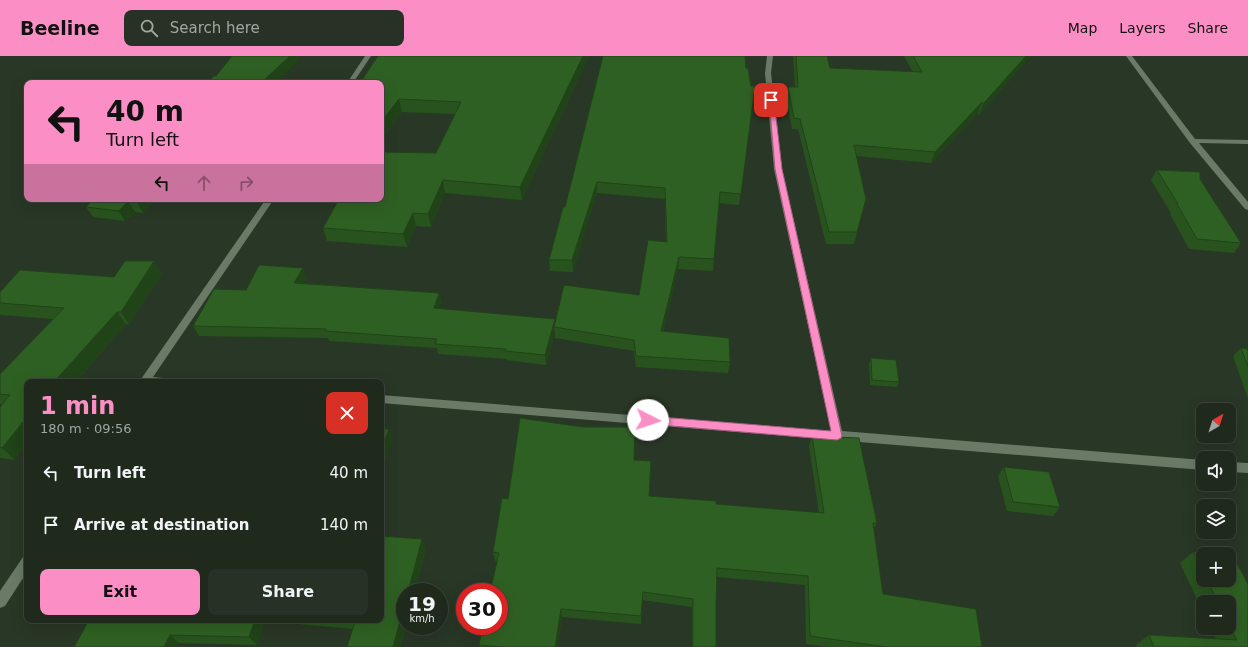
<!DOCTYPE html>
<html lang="en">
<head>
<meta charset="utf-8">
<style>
  :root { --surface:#1f291c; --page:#273125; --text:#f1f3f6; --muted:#a1a6a3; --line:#3c453b; --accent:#fb8fc5 }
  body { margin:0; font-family:"DejaVu Sans",sans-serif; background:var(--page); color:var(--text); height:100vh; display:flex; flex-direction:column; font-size:15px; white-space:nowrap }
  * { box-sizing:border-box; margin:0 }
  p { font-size:13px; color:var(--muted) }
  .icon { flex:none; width:22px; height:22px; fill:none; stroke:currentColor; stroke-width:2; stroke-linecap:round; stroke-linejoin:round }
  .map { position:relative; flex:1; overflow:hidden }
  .details { position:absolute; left:24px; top:323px; width:360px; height:244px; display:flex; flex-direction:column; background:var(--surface); border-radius:8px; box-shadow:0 4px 16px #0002,0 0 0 1px var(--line) }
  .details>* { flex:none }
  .hud { position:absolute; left:24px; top:24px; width:360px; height:122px; border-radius:8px; box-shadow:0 4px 16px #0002,0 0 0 1px var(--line); background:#fb8fc5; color:#111; overflow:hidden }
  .needle { width:26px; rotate:39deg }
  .controls { position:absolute; left:1196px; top:347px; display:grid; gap:8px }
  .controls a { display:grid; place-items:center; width:40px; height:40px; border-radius:8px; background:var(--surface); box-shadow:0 4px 16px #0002,0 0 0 1px var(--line); font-size:20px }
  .speed { position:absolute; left:396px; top:527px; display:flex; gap:8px; font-size:20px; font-weight:700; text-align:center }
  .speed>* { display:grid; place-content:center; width:52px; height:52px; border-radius:50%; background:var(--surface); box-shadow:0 4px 16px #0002,0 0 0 1px var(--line); line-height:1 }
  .speed small { font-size:10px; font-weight:400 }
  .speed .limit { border:6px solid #d22; background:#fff; color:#111 }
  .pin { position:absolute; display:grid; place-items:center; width:34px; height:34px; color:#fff; margin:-17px; border-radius:8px; box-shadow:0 2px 6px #0006 }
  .me { position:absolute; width:44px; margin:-22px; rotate:94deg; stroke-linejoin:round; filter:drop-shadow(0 0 3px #0008) }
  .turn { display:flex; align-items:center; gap:14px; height:84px; padding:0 16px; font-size:18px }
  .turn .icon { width:52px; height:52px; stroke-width:2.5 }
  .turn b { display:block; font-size:28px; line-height:34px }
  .lanes { display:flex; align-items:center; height:38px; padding:0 16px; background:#0003; justify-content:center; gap:20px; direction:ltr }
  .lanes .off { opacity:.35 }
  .round { display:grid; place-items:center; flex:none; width:42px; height:42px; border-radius:8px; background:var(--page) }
  .headline { display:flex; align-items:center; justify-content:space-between; height:68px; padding:0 16px }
  h1 { font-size:24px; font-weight:700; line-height:30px; color:var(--accent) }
  .cta { display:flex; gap:8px; margin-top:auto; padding:8px 16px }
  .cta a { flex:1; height:46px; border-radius:8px; background:var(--accent); color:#111; font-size:16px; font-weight:700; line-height:46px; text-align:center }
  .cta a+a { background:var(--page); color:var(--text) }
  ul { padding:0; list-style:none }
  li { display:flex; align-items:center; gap:12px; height:52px; padding:0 16px }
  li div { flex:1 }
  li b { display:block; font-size:15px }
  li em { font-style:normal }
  header { display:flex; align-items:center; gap:24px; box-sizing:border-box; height:56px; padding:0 20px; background:var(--accent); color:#111 }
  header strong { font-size:19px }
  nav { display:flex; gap:22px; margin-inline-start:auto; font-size:14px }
  .search { width:280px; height:36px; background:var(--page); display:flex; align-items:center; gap:10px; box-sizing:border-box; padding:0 14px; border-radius:8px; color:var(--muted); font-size:15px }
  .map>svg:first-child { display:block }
</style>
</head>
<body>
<header>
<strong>Beeline</strong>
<div class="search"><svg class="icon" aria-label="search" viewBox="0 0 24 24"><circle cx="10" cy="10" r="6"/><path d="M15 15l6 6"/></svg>Search here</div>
<nav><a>Map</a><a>Layers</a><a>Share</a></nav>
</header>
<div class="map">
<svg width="1248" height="591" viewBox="0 0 1248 591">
  <rect width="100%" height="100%" fill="#293726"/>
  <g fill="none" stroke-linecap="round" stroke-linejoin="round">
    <g fill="#6a7a67" fill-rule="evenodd">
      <polygon points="365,0 371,0 353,27 347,27"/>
      <polygon points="767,0 773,0 771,17 782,113 842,375 1203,404 1203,414 381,347 381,339 831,375 774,113 765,17"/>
      <polygon points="1126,0 1132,0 1195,83 1248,84 1248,88 1199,87 1248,146 1248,154 1245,153 1190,87"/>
      <polygon points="266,143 274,143 153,321 173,323 174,326 139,326"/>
      <polygon points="1229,406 1248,407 1248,417 1229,416"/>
      <polygon points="27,499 27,516 5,550 0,552 0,535 23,501"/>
    </g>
  </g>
  <g fill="#28531e" fill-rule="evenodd">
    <polygon points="378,0 589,0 522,144 445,137 431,171 416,170 407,191 327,185 323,172 436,97 455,58 402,56 381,84 381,27"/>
    <polygon points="793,0 827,0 830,12 913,16 904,0 1031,0 979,59 978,57 931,107 856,100 866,143 854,188 826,188 798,73 792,73 786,41 788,31 795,31"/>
    <polygon points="746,12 751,30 755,30 739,149 719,147 713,215 678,213 663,276 730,306 728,317 636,311 634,295 555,282 555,276 546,309 507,304 507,303 438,298 437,292 329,285 328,282 199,280 193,270 246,234 307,222 304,227 439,237 442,247 439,253 555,267 639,239 666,186 665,143 597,137 573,216 550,215 549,204 565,151"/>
    <polygon points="1157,114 1200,123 1241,187 1234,197 1189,193 1170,158 1171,157 1151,124"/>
    <polygon points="94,143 156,143 143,157 135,156 125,165 93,161 86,151"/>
    <polygon points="154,205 162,218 129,268 126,268 76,326 27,326 15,404 0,402 0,351 3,348 0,348 0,318 53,263 1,259 0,258 0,236 114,221"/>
    <polygon points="1241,292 1248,293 1248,343 1233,300"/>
    <polygon points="871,302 899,326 897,331 870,329 869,307"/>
    <polygon points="812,380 877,467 874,472 883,538 982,591 829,591 806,588 805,529 717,521 716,548 716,591 692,591 692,551 642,544 641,568 562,561 557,591 480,591 479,589 497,505 495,505 493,496 508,443 634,404 649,440 716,448 819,457 809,390"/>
    <polygon points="1004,411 1060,451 1053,460 1007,455 998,420"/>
    <polygon points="426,492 400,591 347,591 353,573 265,565 257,589 179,587 89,564 381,564"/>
    <path d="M1193 496 1232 498 1248 528V591H1137L1136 589 1149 579 1216 583 1211 572H1229V546H1203V556L1180 507ZM1203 498H1229V524H1203Z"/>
  </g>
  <g fill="#214318">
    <polygon points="290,0 299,0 300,3 276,27 261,27"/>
    <polygon points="583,0 589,0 522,144 520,131"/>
    <polygon points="1026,0 1031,0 979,59 983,48"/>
    <polygon points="399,43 402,56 381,84 381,66"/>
    <polygon points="982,46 978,57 931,107 935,96"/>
    <polygon points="443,124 445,137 431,171 428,158"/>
    <polygon points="597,126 597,137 573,216 572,204"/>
    <polygon points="140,143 156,143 143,157 137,146"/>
    <polygon points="128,145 135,156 125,165 119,155"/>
    <polygon points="413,157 416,170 407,191 403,178"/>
    <polygon points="679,201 678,213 660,287 661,275"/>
    <polygon points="154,205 162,218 129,268 121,256"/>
    <polygon points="303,212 307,222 299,236 294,227"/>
    <polygon points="439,237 442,247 436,262 434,252"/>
    <polygon points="117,256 126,268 76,326 54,326"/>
    <polygon points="555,263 555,271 554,271 555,276 546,309 545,299"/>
    <polygon points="27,361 27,388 15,404 2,392"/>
    <polygon points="389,373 393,384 381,417 381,395"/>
    <polygon points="422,483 426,492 414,536 408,536"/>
    <polygon points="405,546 405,570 400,591 393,591"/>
    <polygon points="561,553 562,561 557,591 555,591"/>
    <polygon points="255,564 264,564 265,565 257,589 249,581"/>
    <polygon points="170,579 179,587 177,591 164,591"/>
  </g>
  <g fill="#2f6023" stroke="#214318">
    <polygon points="232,0 290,0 261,27 207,27 214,20 216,20"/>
    <polygon points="378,0 583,0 520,131 443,124 428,158 413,157 403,178 323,172 339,143 381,143 381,96 436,97 461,46 399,43 381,66 381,27 360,27"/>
    <polygon points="603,0 745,0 746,12 748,12 751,30 755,30 741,138 720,136 714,203 679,201 661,275 729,282 730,306 636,300 634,284 554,271 564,229 639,239 648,184 667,186 665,132 597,126 572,204 549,204 563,151 565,151"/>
    <polygon points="796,0 827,0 830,12 922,16 913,0 1026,0 983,48 982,46 935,96 854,89 866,143 857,176 829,176 800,63 794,62 788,31 798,31"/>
    <polygon points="1157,114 1200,116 1200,123 1241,187 1197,183 1177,148 1178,148"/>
    <polygon points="94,143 140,143 137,146 128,145 119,155 86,151"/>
    <polygon points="125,205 154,205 121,256 117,256 54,326 27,326 27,361 2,392 0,391 0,351 10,339 0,338 0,318 64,252 0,247 0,236 20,214 114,221"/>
    <polygon points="259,209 303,212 294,227 439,237 434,252 555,263 545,299 505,295 506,293 435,288 437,283 325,275 326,273 193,270 214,233 246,234"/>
    <polygon points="1241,292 1248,293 1248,311"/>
    <polygon points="871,302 896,304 899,326 872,324"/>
    <polygon points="520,362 583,371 635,371 634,404 651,405 649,440 716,445 716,448 824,457 812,380 859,382 877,467 873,467 883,538 976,553 982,591 886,591 810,580 808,520 717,512 716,548 716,591 693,591 693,543 643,536 641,560 561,553 555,591 503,591 479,589 483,570 499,570 499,536 490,536 499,497 493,496 502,442 508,443"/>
    <polygon points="381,373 389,373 381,395"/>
    <polygon points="1004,411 1049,416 1060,451 1013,446"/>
    <polygon points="381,480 422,483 408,536 405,536 405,546 393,591 347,591 355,565 346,564 381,564"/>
    <polygon points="1193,496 1232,498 1248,528 1248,591 1154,591 1149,579 1237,584 1229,569 1229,546 1218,546 1207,524 1229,524 1229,498 1203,498 1203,516"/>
    <polygon points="89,564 255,564 249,581 170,579 164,591 74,591"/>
  </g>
  <polygon fill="#fb8fc5" stroke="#a35d80" points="769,43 774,44 782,113 842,380 841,382 837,384 648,368 645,367 643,364 645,362 648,360 831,375 775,113"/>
</svg>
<div class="controls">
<a><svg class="needle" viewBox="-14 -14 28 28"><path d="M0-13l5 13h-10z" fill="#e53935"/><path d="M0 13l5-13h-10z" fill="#a1a6a3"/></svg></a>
<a><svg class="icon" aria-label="sound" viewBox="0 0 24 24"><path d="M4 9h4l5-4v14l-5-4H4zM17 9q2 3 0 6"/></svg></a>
<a><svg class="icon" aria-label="layers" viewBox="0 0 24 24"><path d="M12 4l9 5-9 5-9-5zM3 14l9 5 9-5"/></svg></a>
<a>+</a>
<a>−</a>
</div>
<div class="speed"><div>19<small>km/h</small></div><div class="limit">30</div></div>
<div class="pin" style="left:771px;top:44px;background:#d93025"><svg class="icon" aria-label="arrive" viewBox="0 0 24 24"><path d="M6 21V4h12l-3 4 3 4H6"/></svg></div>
<svg class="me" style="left:648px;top:364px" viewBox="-20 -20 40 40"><circle r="19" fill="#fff"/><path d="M0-13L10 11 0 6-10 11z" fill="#fb8fc5"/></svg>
<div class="hud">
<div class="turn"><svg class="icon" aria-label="left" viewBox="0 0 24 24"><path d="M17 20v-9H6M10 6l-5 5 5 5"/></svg><div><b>40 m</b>Turn left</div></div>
<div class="lanes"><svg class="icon" aria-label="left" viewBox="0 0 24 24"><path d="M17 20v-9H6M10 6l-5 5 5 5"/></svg><svg class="icon off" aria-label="ahead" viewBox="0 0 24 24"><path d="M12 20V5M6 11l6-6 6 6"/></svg><svg class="icon off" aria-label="right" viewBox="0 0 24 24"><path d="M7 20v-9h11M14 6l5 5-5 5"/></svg></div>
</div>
<section class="details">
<div class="headline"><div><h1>1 min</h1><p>180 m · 09:56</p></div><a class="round" style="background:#d93025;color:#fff"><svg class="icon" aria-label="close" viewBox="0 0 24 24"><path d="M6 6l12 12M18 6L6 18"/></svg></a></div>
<ul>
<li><svg class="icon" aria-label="left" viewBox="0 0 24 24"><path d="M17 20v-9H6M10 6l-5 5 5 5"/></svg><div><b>Turn left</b></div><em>40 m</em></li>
<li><svg class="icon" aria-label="arrive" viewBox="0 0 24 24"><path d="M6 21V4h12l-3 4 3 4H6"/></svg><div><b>Arrive at destination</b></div><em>140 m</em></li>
</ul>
<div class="cta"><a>Exit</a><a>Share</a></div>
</section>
</div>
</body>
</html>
